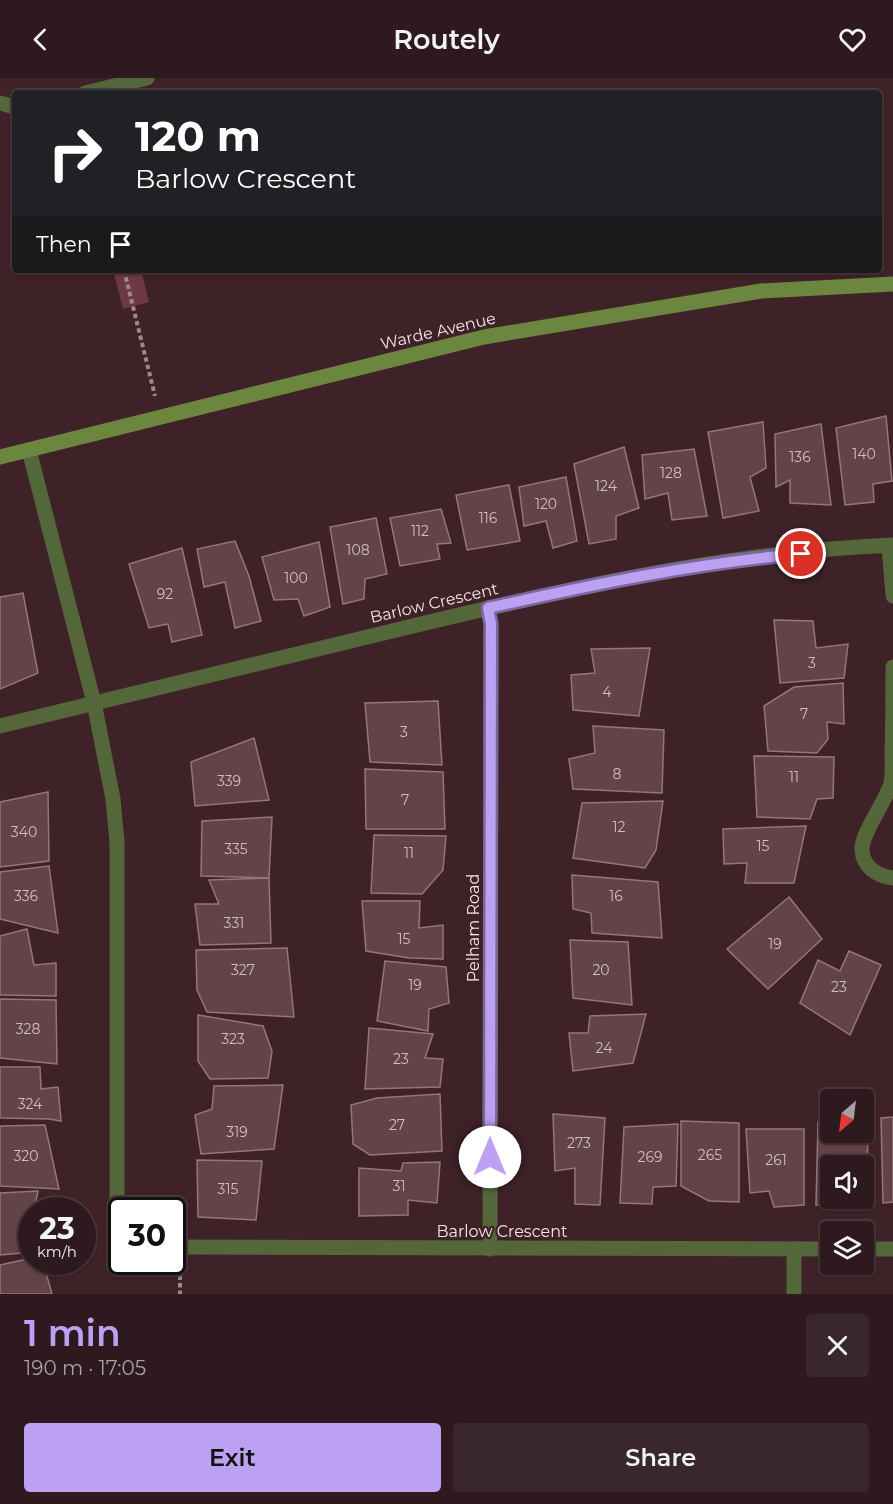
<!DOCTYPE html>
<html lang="en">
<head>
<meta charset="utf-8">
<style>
  :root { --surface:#2e1a1e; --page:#3a272b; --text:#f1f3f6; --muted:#a7a1a4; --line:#49383c; --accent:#bca0f2 }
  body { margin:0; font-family:Montserrat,sans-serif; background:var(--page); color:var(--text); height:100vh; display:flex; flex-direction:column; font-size:22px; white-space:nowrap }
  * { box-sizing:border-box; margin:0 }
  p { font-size:20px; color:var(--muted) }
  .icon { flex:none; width:33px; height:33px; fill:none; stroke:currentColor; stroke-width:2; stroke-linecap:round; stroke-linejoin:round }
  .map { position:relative; height:1216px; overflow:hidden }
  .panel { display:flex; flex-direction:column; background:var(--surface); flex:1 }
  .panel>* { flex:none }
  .top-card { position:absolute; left:12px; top:12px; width:870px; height:183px; border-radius:6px; box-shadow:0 2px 4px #0004,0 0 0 2px var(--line); background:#202124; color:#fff; overflow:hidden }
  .needle { width:39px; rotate:208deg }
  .buttons { position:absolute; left:820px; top:1011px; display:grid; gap:12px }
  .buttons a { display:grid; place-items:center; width:54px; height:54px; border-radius:6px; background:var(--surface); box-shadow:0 2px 4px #0004,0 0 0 2px var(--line); font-size:30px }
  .speed { position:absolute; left:18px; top:1119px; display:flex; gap:12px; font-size:30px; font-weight:700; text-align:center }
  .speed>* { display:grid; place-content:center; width:78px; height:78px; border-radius:50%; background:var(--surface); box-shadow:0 2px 4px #0004,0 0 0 2px var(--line); line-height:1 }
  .speed small { font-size:15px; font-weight:400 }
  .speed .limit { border:3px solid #111; border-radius:9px; background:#fff; color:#111 }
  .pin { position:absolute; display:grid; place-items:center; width:51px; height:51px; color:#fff; margin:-26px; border:3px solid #fff; border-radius:50%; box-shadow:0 2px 6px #0007 }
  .me { position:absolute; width:66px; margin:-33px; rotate:0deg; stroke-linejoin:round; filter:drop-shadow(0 0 4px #0008) }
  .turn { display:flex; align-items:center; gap:21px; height:126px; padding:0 24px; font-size:27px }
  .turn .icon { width:78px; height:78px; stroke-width:2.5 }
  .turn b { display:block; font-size:42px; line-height:51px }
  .then { display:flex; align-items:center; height:57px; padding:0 24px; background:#0003; gap:12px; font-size:22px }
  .round { display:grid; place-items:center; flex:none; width:63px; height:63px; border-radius:6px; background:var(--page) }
  .head { display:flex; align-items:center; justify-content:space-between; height:102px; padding:0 24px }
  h1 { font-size:36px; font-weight:600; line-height:45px; color:var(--accent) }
  .button { display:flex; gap:12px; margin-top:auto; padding:12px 24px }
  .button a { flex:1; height:69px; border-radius:6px; background:var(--accent); color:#111; font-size:24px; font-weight:600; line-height:69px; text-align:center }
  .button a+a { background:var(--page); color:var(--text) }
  header { display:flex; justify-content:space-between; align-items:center; height:78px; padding:0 24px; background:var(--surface); font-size:27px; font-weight:600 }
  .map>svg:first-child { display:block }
</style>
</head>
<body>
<header><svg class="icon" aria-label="back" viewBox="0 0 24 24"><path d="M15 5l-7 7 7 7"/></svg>Routely<svg class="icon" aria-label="heart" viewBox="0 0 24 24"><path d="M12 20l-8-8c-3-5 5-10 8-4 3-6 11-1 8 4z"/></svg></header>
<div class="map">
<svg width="893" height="1216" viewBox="0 0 893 1216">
  <rect width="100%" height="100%" fill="#3e2228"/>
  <polygon fill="#6c3844" points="113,192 141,192 149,224 123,231"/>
  <g fill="#624349" stroke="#97747b" stroke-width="1.5">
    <polygon points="886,338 892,403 873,406 874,424 845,427 836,350"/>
    <polygon points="763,344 766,390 750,399 759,433 723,440 708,354"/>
    <polygon points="821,346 831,427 790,425 790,402 776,409 775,356"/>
    <polygon points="624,369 639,430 616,438 616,461 589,466 574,386"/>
    <polygon points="694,371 707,438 672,442 668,415 645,421 642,377"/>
    <polygon points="566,399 577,463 553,470 546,443 524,448 519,409"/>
    <polygon points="509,407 520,463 467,472 456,417"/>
    <polygon points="441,431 451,465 437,466 440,481 400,488 390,440"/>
    <polygon points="376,440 387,496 365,501 364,521 343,526 330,449"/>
    <polygon points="235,463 249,498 261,543 235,550 225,504 204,509 197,471"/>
    <polygon points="319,464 330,529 304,538 298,521 274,522 262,479"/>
    <polygon points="182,470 202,557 172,564 168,546 149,550 129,486"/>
    <polygon points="23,515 38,595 0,611 0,519"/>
    <polygon points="774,542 813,543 816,570 848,566 844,600 780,605"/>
    <polygon points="650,570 639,638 573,632 571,597 595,595 591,571"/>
    <polygon points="843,605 844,646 827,644 828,661 817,675 768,673 764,628 794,609"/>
    <polygon points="438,623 442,687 370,684 365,625"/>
    <polygon points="593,648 664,652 662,715 573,711 569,681 595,675"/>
    <polygon points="254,660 269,722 195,728 191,684"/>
    <polygon points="754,678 834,679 833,720 817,721 810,741 757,739"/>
    <polygon points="365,691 443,694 445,751 366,751"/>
    <polygon points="48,714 49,783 0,789 0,724"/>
    <polygon points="663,723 656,772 645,790 573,780 582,725"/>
    <polygon points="272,739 269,800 201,798 202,743"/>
    <polygon points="806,748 794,805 745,805 747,785 724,786 723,751"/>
    <polygon points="374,757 446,758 443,792 422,816 371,815"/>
    <polygon points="49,788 58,855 0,841 0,794"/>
    <polygon points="572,797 658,804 662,860 592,855 591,835 573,831"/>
    <polygon points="269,800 271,865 200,867 195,826 219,826 209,802"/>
    <polygon points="789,819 822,861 768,911 727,871"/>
    <polygon points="362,823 420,823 419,850 443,847 443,881 409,880 366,873"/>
    <polygon points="27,851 34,887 56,885 56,918 0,917 0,858"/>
    <polygon points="570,862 628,864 632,927 573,920"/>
    <polygon points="287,870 294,939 207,934 197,912 196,872"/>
    <polygon points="849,873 881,887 850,957 800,925 818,882 840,893"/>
    <polygon points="385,883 446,889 449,925 429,931 428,953 377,943"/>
    <polygon points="0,921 56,922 57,986 0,980"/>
    <polygon points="646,936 633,985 573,993 569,955 588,955 590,938"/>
    <polygon points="198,937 263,948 272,973 268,1000 210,1001 198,983"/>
    <polygon points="369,950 433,956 425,980 443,981 440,1009 365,1011"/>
    <polygon points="0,989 40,989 41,1011 58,1009 61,1043 49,1041 0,1040"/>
    <polygon points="283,1007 274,1071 201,1076 195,1037 212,1031 214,1008"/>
    <polygon points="440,1016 442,1073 370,1077 353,1066 351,1027 377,1020"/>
    <polygon points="553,1036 605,1040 600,1127 575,1126 575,1090 555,1093"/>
    <polygon points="893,1039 893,1124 883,1125 881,1040"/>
    <polygon points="681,1043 739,1045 739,1124 709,1123 681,1108"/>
    <polygon points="818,1044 831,1044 831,1054 864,1054 864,1044 868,1044 867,1113 864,1114 864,1088 831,1088 831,1120 847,1120 846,1127 816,1127"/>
    <polygon points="678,1046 676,1108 653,1109 652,1126 620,1125 624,1049"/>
    <polygon points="45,1047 59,1111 0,1108 0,1048"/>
    <polygon points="746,1051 804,1051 804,1127 774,1129 769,1113 750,1115"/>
    <polygon points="197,1082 262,1083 256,1142 198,1139"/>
    <polygon points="440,1084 437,1125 408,1122 408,1137 359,1138 359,1090 401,1093 403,1085"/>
    <polygon points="38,1113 34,1132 32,1132 32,1174 0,1177 0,1115"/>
    <polygon points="32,1180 32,1184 43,1184 52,1216 0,1216 0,1187"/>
  </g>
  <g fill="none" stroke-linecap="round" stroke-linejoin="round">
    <g stroke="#9f888d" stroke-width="4" stroke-dasharray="4.5 3" stroke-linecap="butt">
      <polyline points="124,192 155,318"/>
      <polyline points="180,1190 180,1216"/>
    </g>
    <g stroke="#54673b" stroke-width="15">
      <polyline points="85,15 147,0"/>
      <polyline points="0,25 15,29"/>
      <polyline points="29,372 94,625 113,721 117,764 117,1124 122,1139"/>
      <polyline points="889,468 893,518"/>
      <polyline points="488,530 491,546 490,1171"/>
      <path d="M893 589C893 617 893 645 892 673 892 682 893 695 891 705 886 724 861 755 862 772 863 789 877 798 893 800"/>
      <path d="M0 648C129 617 258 585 388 554 553 514 722 474 893 467"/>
      <polyline points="172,1169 831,1171"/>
      <polyline points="864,1171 893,1171"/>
      <polyline points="794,1216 794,1171"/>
    </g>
    <polyline stroke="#6b873f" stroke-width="15" points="0,379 484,259 761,213 893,206"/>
  </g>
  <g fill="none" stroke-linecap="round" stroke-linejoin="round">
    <g stroke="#7a689d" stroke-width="15">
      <path id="route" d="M490 1079 491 546 488 530C591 507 695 485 801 476"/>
    </g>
    <use href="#route" stroke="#bca0f2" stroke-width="10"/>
  </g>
  <g text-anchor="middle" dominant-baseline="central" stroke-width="4.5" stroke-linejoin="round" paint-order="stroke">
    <g font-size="14" fill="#d2bcc0">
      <text x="864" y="376">140</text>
      <text x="800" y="379">136</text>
      <text x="671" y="395">128</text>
      <text x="606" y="408">124</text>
      <text x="546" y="426">120</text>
      <text x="488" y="440">116</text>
      <text x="420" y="453">112</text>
      <text x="358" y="472">108</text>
      <text x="296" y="500">100</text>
      <text x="165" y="516">92</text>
      <text x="812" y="585">3</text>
      <text x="607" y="614">4</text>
      <text x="804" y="636">7</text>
      <text x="404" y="654">3</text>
      <text x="617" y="696">8</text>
      <text x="794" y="699">11</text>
      <text x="229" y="703">339</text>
      <text x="405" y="722">7</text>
      <text x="619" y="749">12</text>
      <text x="24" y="754">340</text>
      <text x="763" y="768">15</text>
      <text x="236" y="771">335</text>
      <text x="409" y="775">11</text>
      <text x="26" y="818">336</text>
      <text x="616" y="818">16</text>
      <text x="234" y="845">331</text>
      <text x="404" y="861">15</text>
      <text x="775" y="866">19</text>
      <text x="243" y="892">327</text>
      <text x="601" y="892">20</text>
      <text x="415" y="907">19</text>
      <text x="839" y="909">23</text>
      <text x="28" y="951">328</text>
      <text x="233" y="961">323</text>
      <text x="604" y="970">24</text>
      <text x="401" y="981">23</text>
      <text x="30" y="1026">324</text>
      <text x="397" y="1047">27</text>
      <text x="237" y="1054">319</text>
      <text x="579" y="1065">273</text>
      <text x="710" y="1077">265</text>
      <text x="26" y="1078">320</text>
      <text x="650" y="1079">269</text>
      <text x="776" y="1082">261</text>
      <text x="399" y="1108">31</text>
      <text x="228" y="1111">315</text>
    </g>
    <g font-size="16" fill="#f8e4e8" stroke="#3e2228">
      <text transform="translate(438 253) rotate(-13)">Warde Avenue</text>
      <text transform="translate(434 525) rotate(-13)">Barlow Crescent</text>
      <text transform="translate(473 850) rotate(-90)">Pelham Road</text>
      <text x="502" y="1153">Barlow Crescent</text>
    </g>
  </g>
</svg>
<div class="buttons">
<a><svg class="needle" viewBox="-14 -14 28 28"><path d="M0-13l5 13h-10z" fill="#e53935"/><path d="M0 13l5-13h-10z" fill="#a7a1a4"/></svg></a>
<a><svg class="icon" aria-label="sound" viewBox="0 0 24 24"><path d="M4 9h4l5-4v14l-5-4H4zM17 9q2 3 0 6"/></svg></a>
<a><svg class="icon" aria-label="layers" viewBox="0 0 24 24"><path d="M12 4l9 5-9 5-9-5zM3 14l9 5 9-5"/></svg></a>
</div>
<div class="speed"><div>23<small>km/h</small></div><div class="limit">30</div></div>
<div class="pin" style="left:801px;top:476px;background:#d93025"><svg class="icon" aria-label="arrive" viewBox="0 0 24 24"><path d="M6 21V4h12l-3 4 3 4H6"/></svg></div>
<svg class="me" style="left:490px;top:1079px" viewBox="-20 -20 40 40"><circle r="19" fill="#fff"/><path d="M0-13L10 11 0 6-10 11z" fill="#bca0f2"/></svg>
<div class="top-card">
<div class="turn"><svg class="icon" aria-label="right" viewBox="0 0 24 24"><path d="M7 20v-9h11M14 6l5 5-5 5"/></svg><div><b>120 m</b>Barlow Crescent</div></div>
<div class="then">Then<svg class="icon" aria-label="arrive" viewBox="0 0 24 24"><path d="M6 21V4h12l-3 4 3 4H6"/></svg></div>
</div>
</div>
<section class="panel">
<div class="head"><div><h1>1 min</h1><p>190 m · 17:05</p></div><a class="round"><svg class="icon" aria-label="close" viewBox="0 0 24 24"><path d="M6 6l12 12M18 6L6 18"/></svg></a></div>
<div class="button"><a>Exit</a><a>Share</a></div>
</section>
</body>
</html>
